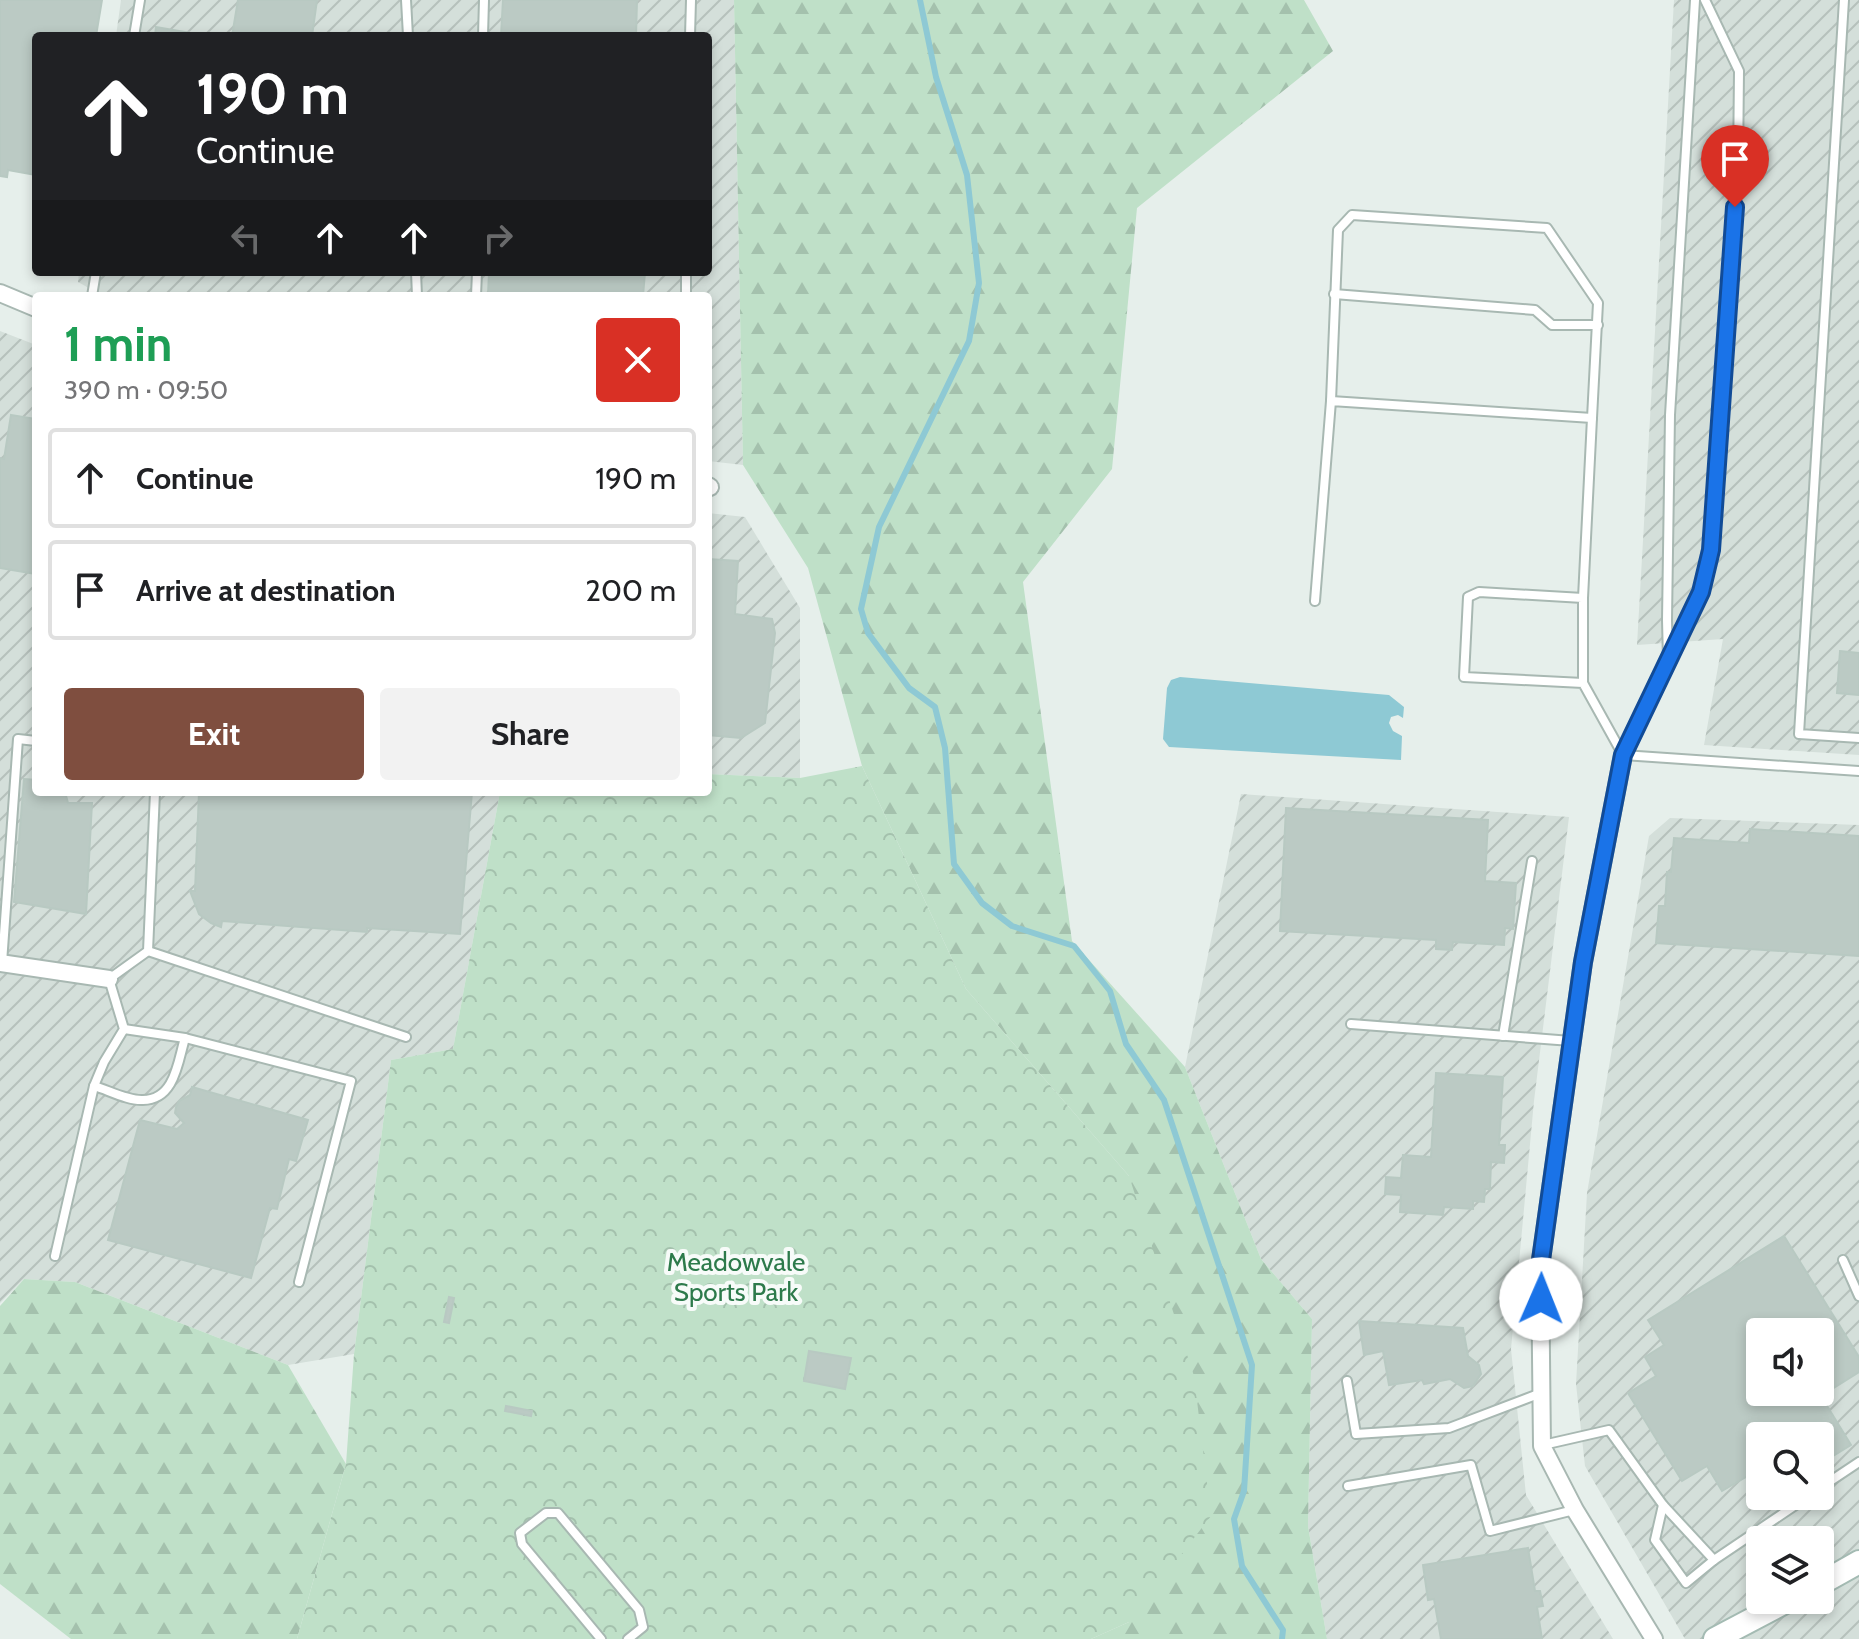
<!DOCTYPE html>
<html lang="en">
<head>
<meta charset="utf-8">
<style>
  :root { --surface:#fff; --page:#f2f2f2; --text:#202124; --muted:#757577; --line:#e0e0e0; --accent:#7f4e3f }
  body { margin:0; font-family:Cabin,sans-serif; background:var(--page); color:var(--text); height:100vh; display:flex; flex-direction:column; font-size:30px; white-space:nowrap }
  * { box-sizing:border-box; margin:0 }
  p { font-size:26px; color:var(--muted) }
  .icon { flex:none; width:44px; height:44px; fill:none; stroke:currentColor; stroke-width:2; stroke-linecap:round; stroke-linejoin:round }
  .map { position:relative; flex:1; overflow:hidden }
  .panel { position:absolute; left:32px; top:292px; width:680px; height:504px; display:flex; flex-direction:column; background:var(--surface); border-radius:8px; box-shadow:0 4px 12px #0003 }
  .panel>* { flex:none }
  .top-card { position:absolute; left:32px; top:32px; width:680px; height:244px; border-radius:8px; box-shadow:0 4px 12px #0003; background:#202124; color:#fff; overflow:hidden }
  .controls { position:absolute; left:1746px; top:1318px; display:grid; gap:16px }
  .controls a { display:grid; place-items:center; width:88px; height:88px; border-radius:8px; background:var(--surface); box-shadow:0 4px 12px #0003; font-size:40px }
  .pin { position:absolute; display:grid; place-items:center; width:68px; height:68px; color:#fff; margin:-82px -34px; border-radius:50% 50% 50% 0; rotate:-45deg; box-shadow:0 0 8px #0007 }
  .pin .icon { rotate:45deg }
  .me { position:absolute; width:88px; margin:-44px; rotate:1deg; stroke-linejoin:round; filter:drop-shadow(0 0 6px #0008) }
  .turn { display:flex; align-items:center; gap:28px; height:168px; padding:0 32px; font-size:36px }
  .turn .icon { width:104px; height:104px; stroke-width:2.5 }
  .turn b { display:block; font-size:56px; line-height:68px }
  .lanes { display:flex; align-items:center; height:76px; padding:0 32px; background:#0003; justify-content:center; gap:40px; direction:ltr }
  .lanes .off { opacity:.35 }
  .round { display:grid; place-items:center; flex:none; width:84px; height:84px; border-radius:8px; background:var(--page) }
  .overview { display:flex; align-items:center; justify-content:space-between; height:136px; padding:0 32px }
  h1 { font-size:48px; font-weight:700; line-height:60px; color:#1e9e55 }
  .primary-button { display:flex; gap:16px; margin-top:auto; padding:16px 32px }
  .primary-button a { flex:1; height:92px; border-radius:8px; background:var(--accent); color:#fff; font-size:32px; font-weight:700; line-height:92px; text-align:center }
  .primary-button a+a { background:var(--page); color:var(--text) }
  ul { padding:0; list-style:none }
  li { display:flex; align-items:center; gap:24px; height:100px; margin:0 16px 12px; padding:0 16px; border:4px solid var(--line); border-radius:8px }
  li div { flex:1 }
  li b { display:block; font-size:30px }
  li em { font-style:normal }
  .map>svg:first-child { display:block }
</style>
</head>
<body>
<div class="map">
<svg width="1859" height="1639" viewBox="0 0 1859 1639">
  <defs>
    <pattern id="industrial-furrows" width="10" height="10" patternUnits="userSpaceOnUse" patternTransform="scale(2)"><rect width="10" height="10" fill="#d4dfda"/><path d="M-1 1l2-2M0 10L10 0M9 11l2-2" fill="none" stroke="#b6c1bc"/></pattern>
    <pattern id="forest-firs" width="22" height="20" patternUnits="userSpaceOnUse" patternTransform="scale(2)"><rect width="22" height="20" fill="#bfe0c8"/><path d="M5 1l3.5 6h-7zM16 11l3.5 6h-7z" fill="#a4c1ad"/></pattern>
    <pattern id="park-crowns" width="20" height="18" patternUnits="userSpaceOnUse" patternTransform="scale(2)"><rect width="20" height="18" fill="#bfe0c8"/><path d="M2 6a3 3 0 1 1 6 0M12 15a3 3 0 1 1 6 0" fill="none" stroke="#a4c1ad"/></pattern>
  </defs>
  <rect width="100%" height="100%" fill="#e6efeb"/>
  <g fill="url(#industrial-furrows)" fill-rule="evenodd">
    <polygon points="121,0 734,0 743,465 708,461 708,296 103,296 78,282 79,272 708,272 708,36 116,36"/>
    <polygon points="1674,0 1859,0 1859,755 1704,745 1723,639 1637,645"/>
    <polygon points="0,331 36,345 36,792 500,792 453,1049 391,1060 354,1354 288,1365 75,1282 24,1279 0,1303"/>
    <polygon points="708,513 745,517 800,608 800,778 708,774"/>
    <polygon points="1241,794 1569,817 1534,1101 1511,1349 1526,1495 1613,1639 1327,1639 1308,1526 1312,1319 1261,1259 1185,1067"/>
    <path d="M1670 818 1859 825V1639H1685L1585 1466 1576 1384 1587 1193 1649 836ZM1760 1332H1820V1392H1760ZM1760 1436H1820V1496H1760ZM1760 1540H1820V1600H1760Z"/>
  </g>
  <g fill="url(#forest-firs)">
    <polygon points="734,0 1304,0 1333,51 1137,208 1112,469 1023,582 1072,941 1185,1067 1261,1259 1312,1319 1308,1526 1327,1639 1091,1639 1129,1622 1129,1176 966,989 862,766 808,568 743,465"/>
    <polygon points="24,1279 75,1282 288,1365 346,1464 297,1639 71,1639 0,1584 0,1306"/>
  </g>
  <polygon fill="url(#park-crowns)" points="862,766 966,989 1129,1176 1194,1376 1211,1516 1129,1622 1091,1639 297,1639 346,1464 354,1354 391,1060 453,1049 500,792 708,792 708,774 800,778"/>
  <polygon fill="#8ec9d4" points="1180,677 1389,695 1404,707 1403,718 1398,715 1391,717 1389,723 1393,731 1402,736 1401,760 1169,747 1163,739 1167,688 1171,680"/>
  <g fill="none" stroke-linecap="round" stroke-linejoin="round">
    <polyline stroke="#8ec9d4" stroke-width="6" points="920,0 936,77 967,175 979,283 969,341 879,527 861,609 868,633 909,688 935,707 945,748 954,864 982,903 1012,926 1074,946 1110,991 1126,1044 1164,1100 1252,1365 1244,1491 1234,1519 1242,1566 1283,1630 1282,1639"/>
  </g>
  <g fill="#bbcac4" stroke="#b8c9c2" stroke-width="2" fill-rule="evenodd">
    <polygon points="0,0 102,0 96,36 36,36 36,175 8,170 7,177 0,176"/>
    <polygon points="238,0 317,0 312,36 232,36"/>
    <polygon points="503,0 637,0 636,36 501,36"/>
    <polygon points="156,27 208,36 155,36"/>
    <polygon points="489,272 645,272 643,296 488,296"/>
    <polygon points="11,415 36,419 36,574 0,568 0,458 4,459"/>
    <polygon points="708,559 738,561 735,614 772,619 775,633 765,723 741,738 708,735"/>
    <polygon points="1840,651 1859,653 1859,695 1837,693"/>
    <polygon points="24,779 36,780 36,792 65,792 68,803 92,803 86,914 14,902"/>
    <polygon points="199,792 472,792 460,934 367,928 367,932 222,921 221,927 211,923 199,914 190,891 195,891"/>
    <polygon points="1286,808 1488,820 1485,881 1516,883 1513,929 1505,928 1504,945 1453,942 1452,950 1436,949 1436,940 1280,931"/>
    <polygon points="1750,829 1859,836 1859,956 1656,943 1659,906 1665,906 1667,872 1671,872 1674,838 1749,843"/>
    <polygon points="1436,1073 1503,1077 1499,1145 1505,1145 1504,1163 1491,1162 1490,1189 1485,1189 1484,1202 1473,1201 1473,1209 1444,1207 1443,1215 1400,1212 1401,1195 1385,1194 1386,1177 1401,1178 1403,1155 1431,1157"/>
    <polygon points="192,1087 308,1120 296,1161 289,1159 277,1209 270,1208 251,1278 108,1240 140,1120 177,1129 184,1123 175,1113 176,1107 179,1101 190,1095"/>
    <path d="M1784 1236 1859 1357V1372L1821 1396 1851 1445 1820 1464V1436H1760V1496H1768L1761 1500 1746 1477 1722 1491 1707 1466 1682 1481 1628 1393 1656 1376 1645 1357 1664 1345 1648 1320ZM1760 1332H1820V1392H1760Z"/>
    <polygon points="449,1297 454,1298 449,1323 444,1322"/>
    <polygon points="1359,1321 1463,1328 1468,1356 1479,1365 1481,1374 1473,1386 1464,1388 1450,1379 1424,1384 1422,1380 1389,1385 1383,1351 1364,1355"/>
    <polygon points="809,1351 851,1358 845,1389 804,1381"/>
    <polygon points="506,1406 532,1411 531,1416 505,1411"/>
    <polygon points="1528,1548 1535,1591 1540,1591 1543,1606 1537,1607 1542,1639 1441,1639 1434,1599 1428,1600 1423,1565"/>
  </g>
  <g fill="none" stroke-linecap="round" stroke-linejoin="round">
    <g stroke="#a8b8b2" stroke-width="12">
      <g id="lane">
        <polyline points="406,0 408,36"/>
        <polyline points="1844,0 1799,734 1859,738"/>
        <polyline points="134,36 140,0"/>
        <polyline points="483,36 484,0"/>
        <polyline points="690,36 691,0"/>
        <polyline points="416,272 417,296"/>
        <polyline points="1334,294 1535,310 1552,325 1598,325"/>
        <polyline points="92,296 96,272"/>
        <polyline points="476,296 477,272"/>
        <polyline points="686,296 686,272"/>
        <polyline points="1331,401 1338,230 1352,215 1547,228 1598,303 1592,418"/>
        <polyline points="1315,601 1331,401 1592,418 1583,598"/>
        <polyline points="1668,660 1667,620 1670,415 1695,0"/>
        <polyline points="1583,683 1583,598 1479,592 1468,597 1464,677 1583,683 1623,755"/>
        <polyline points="1623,755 1701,592 1711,550 1725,324 1738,167 1739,71 1705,0"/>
        <polyline points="1623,755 1859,771"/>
        <polyline points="148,951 406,1037"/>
        <polyline points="2,963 18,739 36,741"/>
        <polyline points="1351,1024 1571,1041"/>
        <polyline points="124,1029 185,1038 351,1081 299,1282"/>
        <polyline points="1503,1036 1532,861"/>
        <path d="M94 1086C108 1090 128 1101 143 1100 175 1100 178 1061 185 1038"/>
        <polyline points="55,1256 94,1086 104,1062 124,1029 109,979 148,951 155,792"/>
        <polyline points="1843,1260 1859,1296"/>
        <polyline points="1347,1381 1356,1434 1449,1428 1541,1393"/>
        <polyline points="1543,1445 1609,1430 1663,1505 1655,1540 1686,1583 1714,1560 1809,1496"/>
        <polyline points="1348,1486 1471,1465 1490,1531 1574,1510"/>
        <polyline points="1820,1488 1859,1462"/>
        <polyline points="1663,1505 1714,1560"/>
        <polyline points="601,1639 522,1544 520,1533 546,1513 558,1513 639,1610 643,1627 628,1639"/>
      </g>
    </g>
    <g stroke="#a8b8b2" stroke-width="20">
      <g id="street">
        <polyline points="0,293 36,308"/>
        <polyline points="708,486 710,487"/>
        <polyline points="1623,755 1583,962 1540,1267 1542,1446 1575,1510 1654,1639"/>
        <polyline points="0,963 109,979"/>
      </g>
    </g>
    <g stroke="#a4bbb3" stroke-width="26">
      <g id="secondary">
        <polyline points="1820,1584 1859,1562"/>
        <polyline points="1715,1639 1789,1600"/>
      </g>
    </g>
    <use href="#lane" stroke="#fff" stroke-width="8"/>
    <use href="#street" stroke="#fff" stroke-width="16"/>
    <use href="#secondary" stroke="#fff" stroke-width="22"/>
  </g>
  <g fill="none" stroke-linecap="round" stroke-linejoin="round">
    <g stroke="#114b97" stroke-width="20">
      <polyline id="route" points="1541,1299 1540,1267 1583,962 1623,755 1701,592 1711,550 1735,207"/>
    </g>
    <use href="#route" stroke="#1a73e8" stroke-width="14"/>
  </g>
  <g text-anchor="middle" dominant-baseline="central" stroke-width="8" stroke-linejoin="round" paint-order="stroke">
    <g font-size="26" fill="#2d7a4b" stroke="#f7fbf9">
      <text x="736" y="1262">Meadowvale<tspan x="736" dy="30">Sports Park</tspan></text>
    </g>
  </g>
</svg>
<div class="controls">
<a><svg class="icon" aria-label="sound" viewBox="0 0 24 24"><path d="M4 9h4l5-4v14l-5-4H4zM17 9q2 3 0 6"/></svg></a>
<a><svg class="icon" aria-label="search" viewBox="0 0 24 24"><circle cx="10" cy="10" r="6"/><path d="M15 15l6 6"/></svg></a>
<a><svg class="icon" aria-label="layers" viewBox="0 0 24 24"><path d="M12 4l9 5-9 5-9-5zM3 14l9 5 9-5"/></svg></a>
</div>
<div class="pin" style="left:1735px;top:207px;background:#d93025"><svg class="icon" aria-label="arrive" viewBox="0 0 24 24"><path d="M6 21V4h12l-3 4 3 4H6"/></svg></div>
<svg class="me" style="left:1541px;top:1299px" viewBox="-20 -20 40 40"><circle r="19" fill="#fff"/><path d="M0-13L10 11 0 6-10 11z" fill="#1a73e8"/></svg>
<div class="top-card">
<div class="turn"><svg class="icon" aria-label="ahead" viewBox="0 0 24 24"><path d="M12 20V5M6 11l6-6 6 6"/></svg><div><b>190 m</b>Continue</div></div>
<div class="lanes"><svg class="icon off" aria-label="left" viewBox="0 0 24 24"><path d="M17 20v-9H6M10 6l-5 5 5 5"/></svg><svg class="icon" aria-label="ahead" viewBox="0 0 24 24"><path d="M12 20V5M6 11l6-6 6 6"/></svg><svg class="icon" aria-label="ahead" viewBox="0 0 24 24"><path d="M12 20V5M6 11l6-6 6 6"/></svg><svg class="icon off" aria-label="right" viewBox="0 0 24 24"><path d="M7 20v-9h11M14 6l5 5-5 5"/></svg></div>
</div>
<section class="panel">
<div class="overview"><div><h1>1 min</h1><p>390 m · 09:50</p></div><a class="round" style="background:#d93025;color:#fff"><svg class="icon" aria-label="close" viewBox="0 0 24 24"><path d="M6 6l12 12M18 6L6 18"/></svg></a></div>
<ul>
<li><svg class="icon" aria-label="ahead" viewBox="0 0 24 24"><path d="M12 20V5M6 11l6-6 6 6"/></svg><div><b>Continue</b></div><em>190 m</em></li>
<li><svg class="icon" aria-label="arrive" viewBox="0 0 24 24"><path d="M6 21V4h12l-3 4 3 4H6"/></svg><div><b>Arrive at destination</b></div><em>200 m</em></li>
</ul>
<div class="primary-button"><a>Exit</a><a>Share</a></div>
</section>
</div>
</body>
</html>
